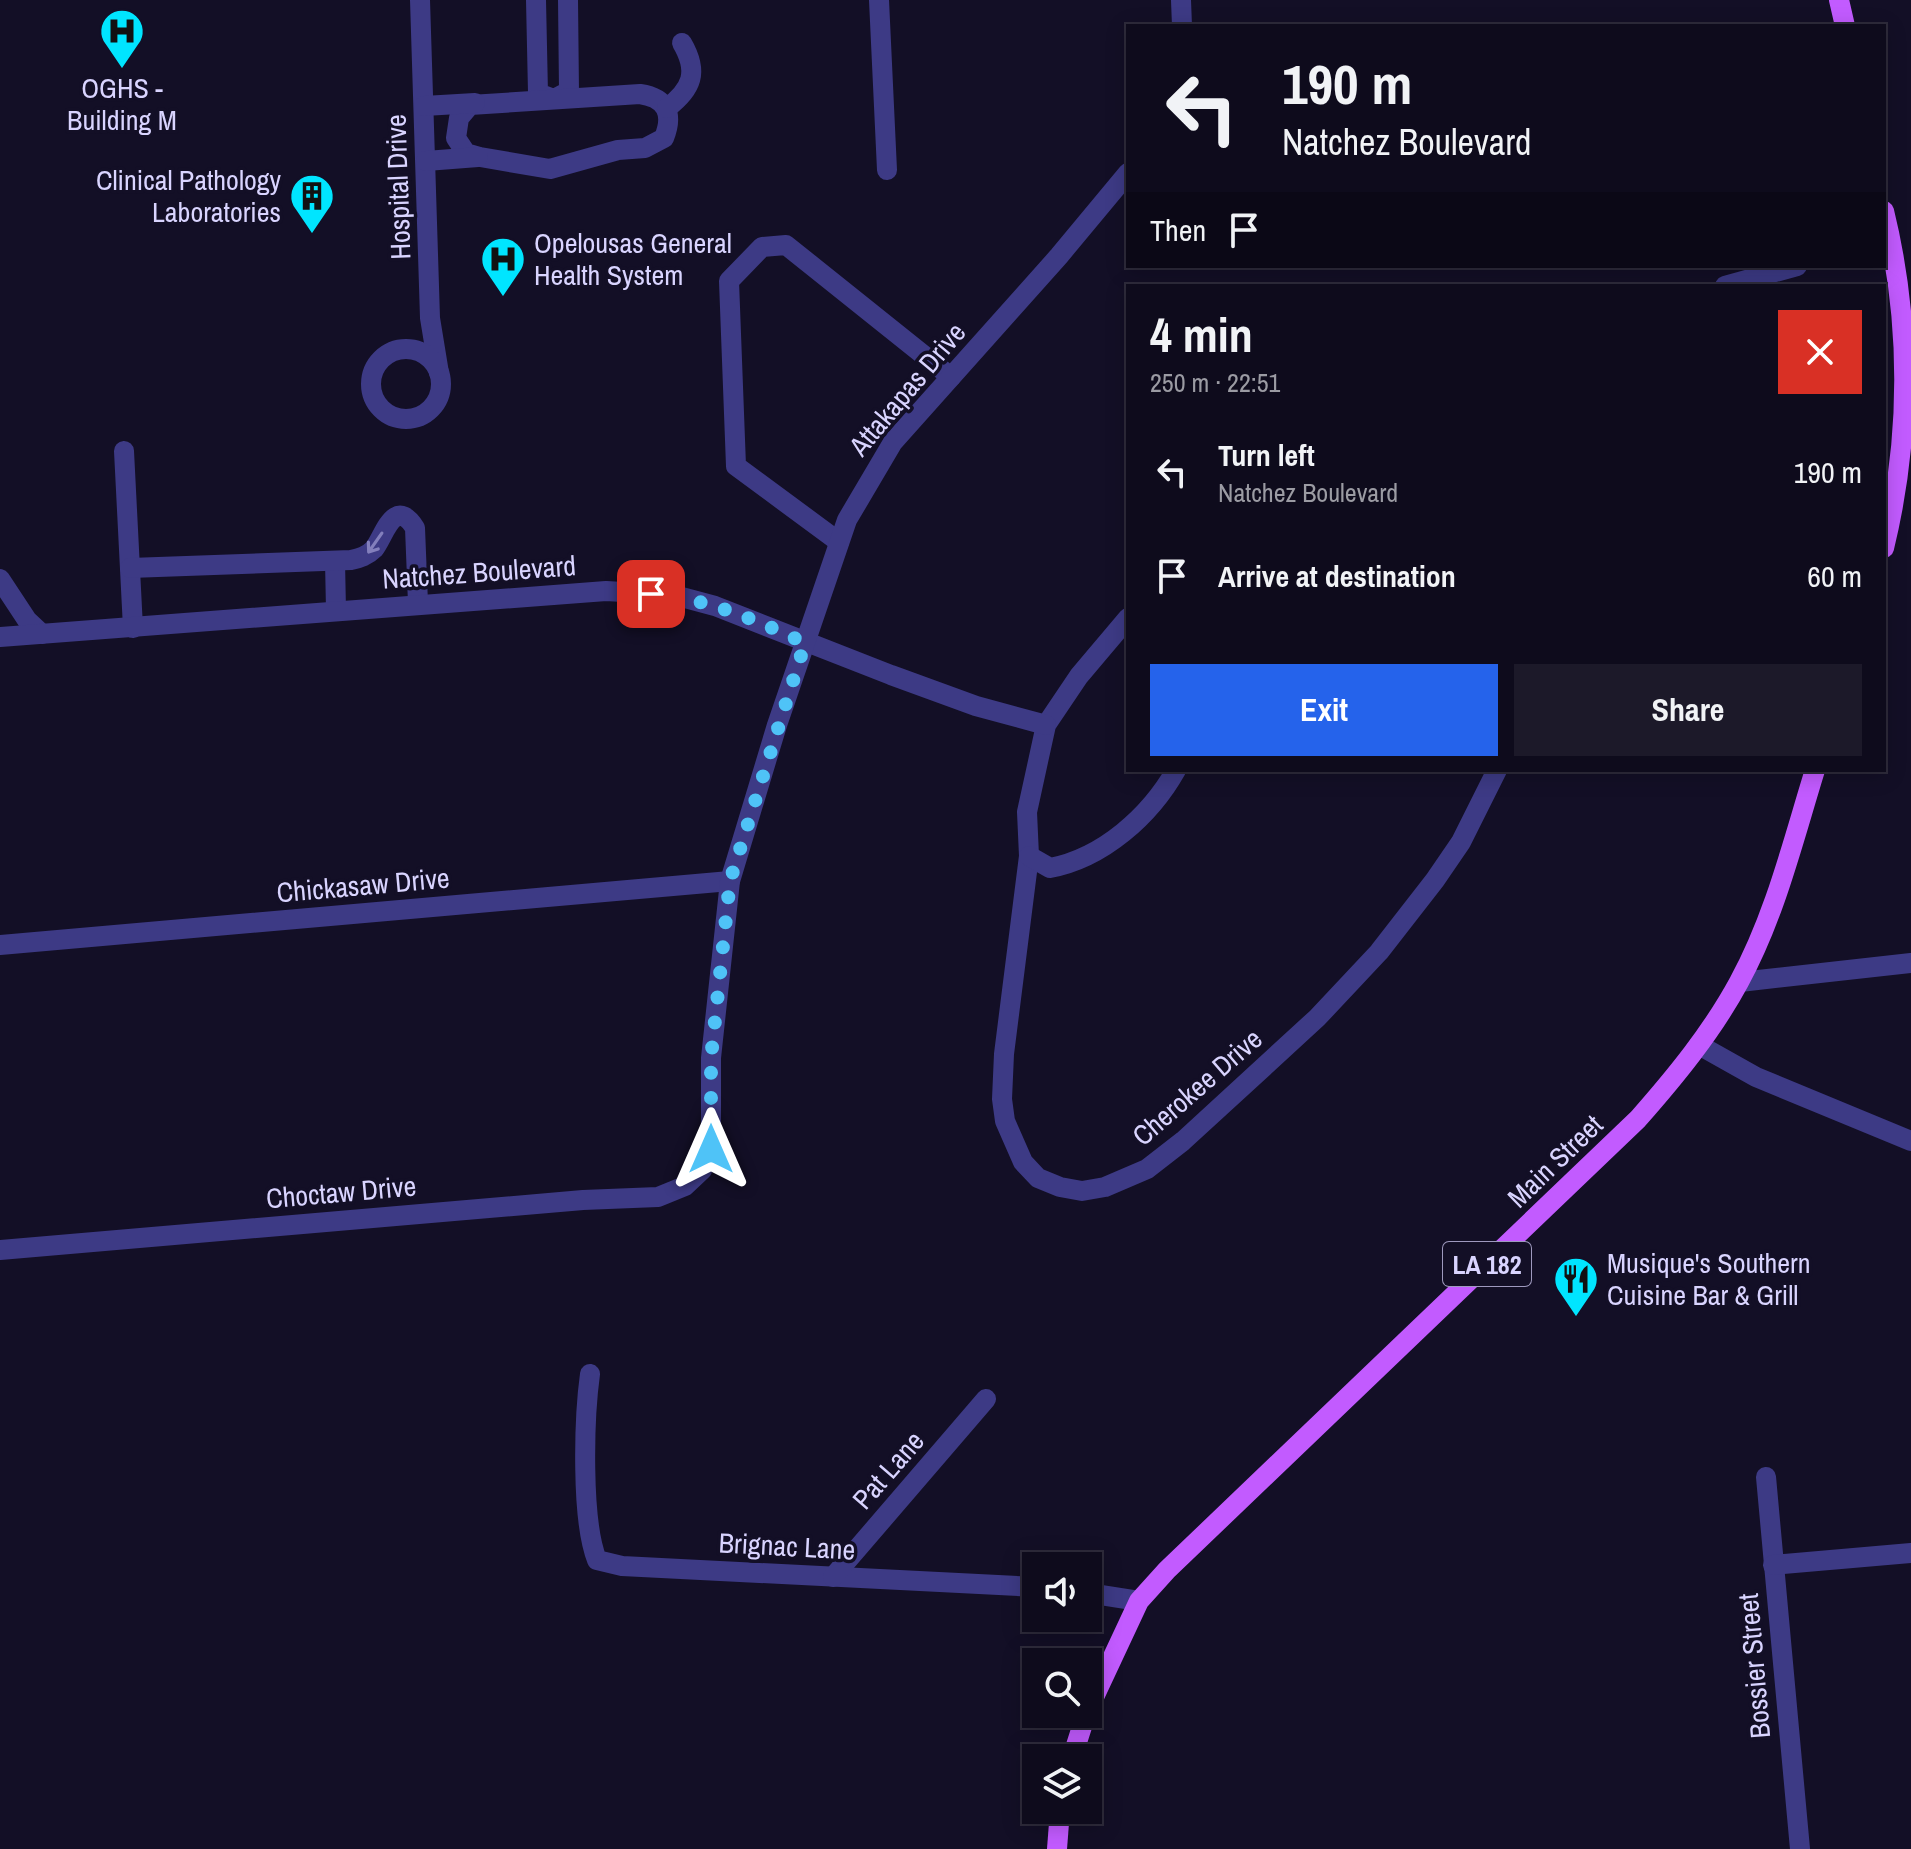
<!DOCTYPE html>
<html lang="en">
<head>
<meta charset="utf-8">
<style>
  :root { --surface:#0e0b1c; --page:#1c1929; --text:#f1f3f6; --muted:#9b9ba3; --line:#2e2b3b; --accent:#2563eb }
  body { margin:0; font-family:"Archivo Narrow",sans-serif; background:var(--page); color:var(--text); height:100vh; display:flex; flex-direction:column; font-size:30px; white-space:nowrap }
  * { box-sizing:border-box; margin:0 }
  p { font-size:26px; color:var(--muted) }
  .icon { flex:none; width:44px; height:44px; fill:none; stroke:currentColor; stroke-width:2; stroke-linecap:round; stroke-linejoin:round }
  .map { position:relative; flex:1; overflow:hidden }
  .sheet { position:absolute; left:1126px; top:284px; width:760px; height:488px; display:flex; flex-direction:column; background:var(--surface); border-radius:0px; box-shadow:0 4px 20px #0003,0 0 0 2px var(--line) }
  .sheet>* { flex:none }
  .banner { position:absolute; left:1126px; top:24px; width:760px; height:244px; border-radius:0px; box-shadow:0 4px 20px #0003,0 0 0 2px var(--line); background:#0e0b1c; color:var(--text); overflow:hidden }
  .tools { position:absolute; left:1022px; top:1552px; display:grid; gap:16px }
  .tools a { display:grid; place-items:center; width:80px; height:80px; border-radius:0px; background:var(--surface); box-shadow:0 4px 20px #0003,0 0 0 2px var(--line); font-size:40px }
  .pin { position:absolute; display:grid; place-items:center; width:68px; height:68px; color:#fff; margin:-34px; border-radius:16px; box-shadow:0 4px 12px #0006 }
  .me { position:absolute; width:88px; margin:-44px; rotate:0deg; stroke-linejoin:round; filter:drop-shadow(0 0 6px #0008) }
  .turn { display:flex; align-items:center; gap:28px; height:168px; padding:0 24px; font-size:36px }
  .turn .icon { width:104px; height:104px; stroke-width:2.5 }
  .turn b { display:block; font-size:56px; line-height:68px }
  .then { display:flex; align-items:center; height:76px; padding:0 24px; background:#0003; gap:16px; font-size:30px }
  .round { display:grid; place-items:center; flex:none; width:84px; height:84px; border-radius:0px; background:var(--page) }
  .headline { display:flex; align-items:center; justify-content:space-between; height:136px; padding:0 24px }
  h1 { font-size:48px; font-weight:800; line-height:60px }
  .action { display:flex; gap:16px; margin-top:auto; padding:16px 24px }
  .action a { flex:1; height:92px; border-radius:0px; background:var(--accent); color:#fff; font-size:32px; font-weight:800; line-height:92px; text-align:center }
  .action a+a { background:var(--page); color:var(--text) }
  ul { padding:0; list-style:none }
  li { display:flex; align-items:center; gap:24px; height:104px; padding:0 24px }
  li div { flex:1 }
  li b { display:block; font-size:30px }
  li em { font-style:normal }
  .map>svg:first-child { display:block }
</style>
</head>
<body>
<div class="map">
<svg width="1911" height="1849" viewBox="0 0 1911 1849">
  <rect width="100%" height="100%" fill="#130f26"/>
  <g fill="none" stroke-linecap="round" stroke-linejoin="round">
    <g stroke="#3d3a85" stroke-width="20">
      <polyline points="420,0 430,318 439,373"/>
      <polyline points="536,0 538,93 554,99 569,91 568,0"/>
      <polyline points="879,0 887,170"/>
      <polyline points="1181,0 1182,26"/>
      <path d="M640 94C666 98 674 113 664 138L645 148 618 150 550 169 480 157 466 153 456 138 459 118 470 105Z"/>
      <polyline points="424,106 475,103"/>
      <path d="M667 108C692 89 699 72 682 43"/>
      <polyline points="426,161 478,157"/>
      <polyline points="1725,286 1797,266"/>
      <circle cx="406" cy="384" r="35"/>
      <polyline points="124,451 133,628"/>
      <polyline points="839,542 736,466 729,281 762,247 786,245 951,377"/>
      <polyline points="335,561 336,610"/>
      <path d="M130 568 351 560C360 558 367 556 374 549 384 537 394 495 415 528L418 603"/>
      <polyline points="0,579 27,620 42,634"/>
      <polyline points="1128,618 1079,676 1046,725 1027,812 1029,856 1004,1054 1002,1099 1005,1121 1023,1162 1038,1178 1060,1187 1082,1191 1105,1187 1147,1169 1183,1141 1317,1018 1379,952 1435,880 1461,842 1497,770"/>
      <polyline points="0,637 606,591 674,595 715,606 891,675 976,706 1046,725"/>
      <path d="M1029 856 1050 868C1103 858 1150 816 1176 770"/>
      <polyline points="0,945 730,881"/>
      <polyline points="1740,982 1911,963"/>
      <polyline points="1699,1045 1756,1077 1911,1141"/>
      <polyline points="0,1250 583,1200 658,1197 685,1186 702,1170 711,1149 711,1058 730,881 777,725 847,520 893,442 1059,256 1128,173"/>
      <path d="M590 1374C584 1418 581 1520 597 1560L622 1566 1036 1587"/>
      <polyline points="1766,1477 1800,1849"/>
      <polyline points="1773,1565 1911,1553"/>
      <polyline points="833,1577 986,1399"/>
      <polyline points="1088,1593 1139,1601"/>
    </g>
    <g stroke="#c25bff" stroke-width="20">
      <polyline points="1839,0 1845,26"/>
      <path d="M1884 211C1911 321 1911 438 1884 548"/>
      <path d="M1088 1710 1139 1601 1167 1570 1638 1119C1675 1077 1712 1032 1739 982 1775 916 1793 841 1815 770"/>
      <polyline points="1072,1758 1086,1714"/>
      <polyline points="1057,1849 1060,1810"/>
    </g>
  </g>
  <defs><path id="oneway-shaft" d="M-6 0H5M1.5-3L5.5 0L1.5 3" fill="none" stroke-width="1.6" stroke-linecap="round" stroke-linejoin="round" transform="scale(2)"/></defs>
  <use stroke="#837fbc" href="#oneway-shaft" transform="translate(375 543) rotate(125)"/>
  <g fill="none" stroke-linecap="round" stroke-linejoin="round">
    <path stroke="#4fc3f7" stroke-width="14" stroke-dasharray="0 25.2" d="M651 594C706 598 756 620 805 643L730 881 711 1058V1149"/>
  </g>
  <defs>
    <g id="hospital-pin" transform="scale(2.3)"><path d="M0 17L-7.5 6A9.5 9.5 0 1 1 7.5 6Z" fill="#00e5ff" stroke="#130f26"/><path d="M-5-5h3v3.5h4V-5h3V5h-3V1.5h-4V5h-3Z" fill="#111"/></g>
    <g id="building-pin" transform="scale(2.3)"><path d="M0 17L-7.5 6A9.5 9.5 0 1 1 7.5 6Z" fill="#00e5ff" stroke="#130f26"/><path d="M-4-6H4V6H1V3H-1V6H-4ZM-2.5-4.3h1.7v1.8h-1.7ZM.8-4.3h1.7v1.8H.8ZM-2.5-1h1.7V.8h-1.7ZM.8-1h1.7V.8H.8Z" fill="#111"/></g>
    <g id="restaurant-pin" transform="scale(2.3)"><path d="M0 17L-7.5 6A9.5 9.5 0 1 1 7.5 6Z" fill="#00e5ff" stroke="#130f26"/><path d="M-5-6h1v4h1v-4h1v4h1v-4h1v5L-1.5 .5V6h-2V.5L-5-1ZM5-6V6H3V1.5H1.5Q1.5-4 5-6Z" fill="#111"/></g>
  </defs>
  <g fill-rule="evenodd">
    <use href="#hospital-pin" x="122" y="31"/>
    <use href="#building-pin" x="312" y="196"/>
    <use href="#hospital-pin" x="503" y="259"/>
    <use href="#restaurant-pin" x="1576" y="1279"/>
  </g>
  <g text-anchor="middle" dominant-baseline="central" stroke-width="7" stroke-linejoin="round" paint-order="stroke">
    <rect fill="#130f26" stroke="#9e99be" stroke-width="2" x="1443" y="1242" width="88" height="44" rx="6"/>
    <g font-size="26" font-weight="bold" fill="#d9d4ff">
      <text x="1487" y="1264">LA 182</text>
    </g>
    <g font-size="28" fill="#d9d4ff" stroke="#130f26" text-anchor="start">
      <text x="122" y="88" text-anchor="middle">OGHS -<tspan x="122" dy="32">Building M</tspan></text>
      <text x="281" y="180" text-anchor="end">Clinical Pathology<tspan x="281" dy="32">Laboratories</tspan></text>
      <text x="534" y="243">Opelousas General<tspan x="534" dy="32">Health System</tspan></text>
      <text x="1607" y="1263">Musique's Southern<tspan x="1607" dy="32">Cuisine Bar &amp; Grill</tspan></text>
    </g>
    <g font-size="28" fill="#d9d4ff" stroke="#130f26">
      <text transform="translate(398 187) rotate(-92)">Hospital Drive</text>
      <text transform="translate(907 389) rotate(-50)">Attakapas Drive</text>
      <text transform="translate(479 572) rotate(-4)">Natchez Boulevard</text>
      <text transform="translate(363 885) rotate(-5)">Chickasaw Drive</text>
      <text transform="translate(1197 1087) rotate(-41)">Cherokee Drive</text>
      <text transform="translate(1555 1161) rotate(-44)">Main Street</text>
      <text transform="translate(341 1192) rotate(-5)">Choctaw Drive</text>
      <text transform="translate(888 1470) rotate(-49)">Pat Lane</text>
      <text transform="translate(787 1546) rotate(3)">Brignac Lane</text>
      <text transform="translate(1754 1666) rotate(-95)">Bossier Street</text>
    </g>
  </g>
</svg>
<div class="tools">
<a><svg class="icon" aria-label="sound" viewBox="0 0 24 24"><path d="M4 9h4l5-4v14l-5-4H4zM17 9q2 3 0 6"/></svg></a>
<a><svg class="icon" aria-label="search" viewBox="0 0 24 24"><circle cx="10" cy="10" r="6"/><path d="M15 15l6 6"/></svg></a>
<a><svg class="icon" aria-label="layers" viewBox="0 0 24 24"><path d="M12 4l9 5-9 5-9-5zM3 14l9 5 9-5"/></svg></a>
</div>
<div class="pin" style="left:651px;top:594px;background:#d93025"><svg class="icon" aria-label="arrive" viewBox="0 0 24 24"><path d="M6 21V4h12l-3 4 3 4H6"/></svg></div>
<svg class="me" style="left:711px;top:1149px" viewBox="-20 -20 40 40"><path d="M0-17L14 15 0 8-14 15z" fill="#4fc3f7" stroke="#fff" stroke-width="4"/></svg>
<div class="banner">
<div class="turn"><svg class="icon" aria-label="left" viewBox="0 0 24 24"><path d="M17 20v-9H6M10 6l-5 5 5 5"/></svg><div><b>190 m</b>Natchez Boulevard</div></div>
<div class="then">Then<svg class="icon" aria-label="arrive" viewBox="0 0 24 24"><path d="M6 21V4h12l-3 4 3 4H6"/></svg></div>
</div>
<section class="sheet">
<div class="headline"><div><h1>4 min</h1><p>250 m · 22:51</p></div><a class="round" style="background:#d93025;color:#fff"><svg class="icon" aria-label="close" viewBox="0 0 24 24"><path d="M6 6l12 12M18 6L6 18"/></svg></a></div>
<ul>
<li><svg class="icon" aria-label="left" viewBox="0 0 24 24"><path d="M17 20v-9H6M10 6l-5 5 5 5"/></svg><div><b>Turn left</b><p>Natchez Boulevard</p></div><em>190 m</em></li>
<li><svg class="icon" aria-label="arrive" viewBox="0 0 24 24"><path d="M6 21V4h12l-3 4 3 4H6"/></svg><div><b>Arrive at destination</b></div><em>60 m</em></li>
</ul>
<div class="action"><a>Exit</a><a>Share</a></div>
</section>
</div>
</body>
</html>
